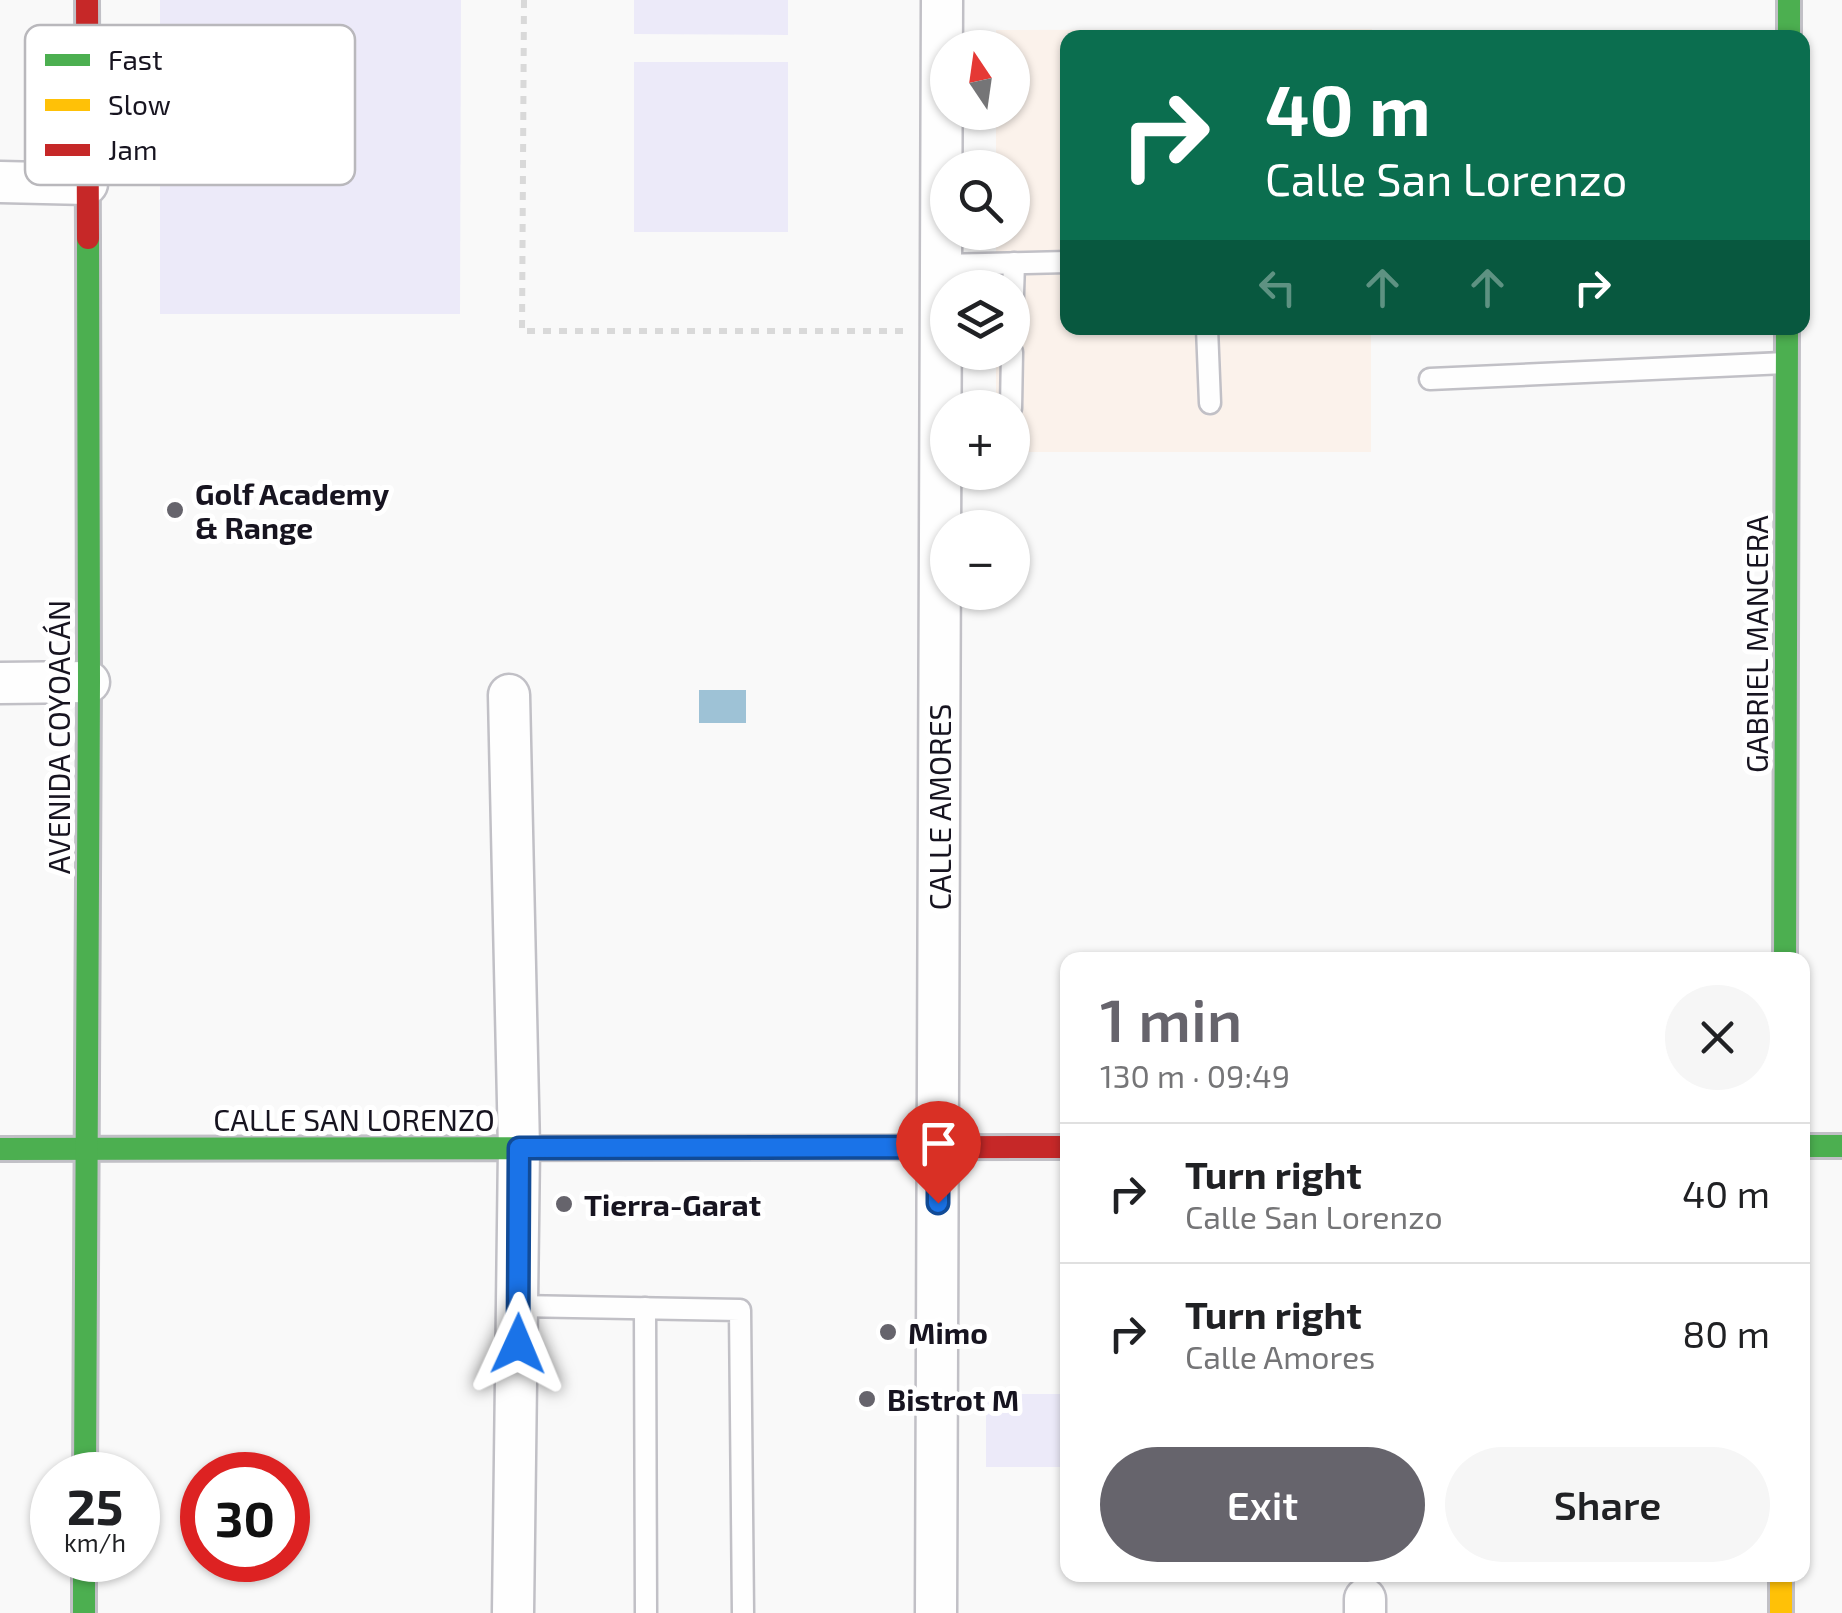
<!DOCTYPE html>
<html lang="en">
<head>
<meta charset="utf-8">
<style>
  :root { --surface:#fff; --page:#f6f6f6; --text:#202124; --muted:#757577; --line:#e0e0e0; --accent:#66646c }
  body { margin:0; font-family:"Exo 2",sans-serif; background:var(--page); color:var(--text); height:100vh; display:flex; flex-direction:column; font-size:38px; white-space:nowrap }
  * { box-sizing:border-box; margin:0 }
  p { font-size:32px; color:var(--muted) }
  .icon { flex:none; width:55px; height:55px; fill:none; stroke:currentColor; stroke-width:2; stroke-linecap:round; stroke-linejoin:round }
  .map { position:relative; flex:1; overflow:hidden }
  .side { position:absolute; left:1060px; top:952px; width:750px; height:630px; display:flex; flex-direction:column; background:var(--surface); border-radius:20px; box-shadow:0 2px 8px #0004 }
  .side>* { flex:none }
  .top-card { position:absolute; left:1060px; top:30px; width:750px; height:305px; border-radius:20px; box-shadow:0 2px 8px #0004; background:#0b6e4f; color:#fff; overflow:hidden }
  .needle { width:65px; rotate:347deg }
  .controls { position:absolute; left:930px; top:30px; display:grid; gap:20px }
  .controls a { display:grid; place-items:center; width:100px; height:100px; border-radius:50%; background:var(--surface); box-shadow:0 2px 8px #0004; font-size:50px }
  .speed { position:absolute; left:30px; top:1452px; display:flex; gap:20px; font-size:50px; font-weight:700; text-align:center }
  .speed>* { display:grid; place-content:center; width:130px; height:130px; border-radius:50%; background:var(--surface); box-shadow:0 2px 8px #0004; line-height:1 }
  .speed small { font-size:25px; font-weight:400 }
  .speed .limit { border:15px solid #d22; background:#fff; color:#111 }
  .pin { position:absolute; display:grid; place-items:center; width:85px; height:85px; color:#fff; margin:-102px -42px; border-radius:50% 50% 50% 0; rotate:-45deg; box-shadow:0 0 10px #0007 }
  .pin .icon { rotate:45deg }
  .me { position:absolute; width:110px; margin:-55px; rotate:1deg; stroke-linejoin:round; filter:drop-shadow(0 0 8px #0008) }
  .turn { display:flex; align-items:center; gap:35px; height:210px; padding:0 40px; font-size:45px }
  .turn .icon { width:130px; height:130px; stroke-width:2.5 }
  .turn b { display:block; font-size:70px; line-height:85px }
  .lanes { display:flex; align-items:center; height:95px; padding:0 40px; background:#0003; justify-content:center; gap:50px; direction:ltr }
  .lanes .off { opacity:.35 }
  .round { display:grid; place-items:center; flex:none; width:105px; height:105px; border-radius:52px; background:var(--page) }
  .head { display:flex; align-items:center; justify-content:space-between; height:170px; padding:0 40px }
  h1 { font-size:60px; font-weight:600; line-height:75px; color:var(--accent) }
  .primary-button { display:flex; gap:20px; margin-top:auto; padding:20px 40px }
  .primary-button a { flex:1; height:115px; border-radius:60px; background:var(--accent); color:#fff; font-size:40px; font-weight:600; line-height:115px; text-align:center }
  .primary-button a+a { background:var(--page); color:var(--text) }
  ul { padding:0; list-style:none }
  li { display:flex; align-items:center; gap:30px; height:140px; padding:0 40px; border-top:2px solid var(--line) }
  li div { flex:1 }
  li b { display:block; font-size:38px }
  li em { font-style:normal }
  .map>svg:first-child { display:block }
</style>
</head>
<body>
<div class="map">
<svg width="1842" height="1613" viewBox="0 0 1842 1613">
  <rect width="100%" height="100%" fill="#f9f9f9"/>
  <polygon fill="#fbf2eb" points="1372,29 1372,38 1068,38 1068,328 1371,328 1371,452 1013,452 1012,408 996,408 996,353 1012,352 1012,288 996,287 996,233 1012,232 1012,168 996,167 996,113 1012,112 1012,48 996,47 996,30"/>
  <g fill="#eceaf9">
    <polygon points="160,0 461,0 460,314 160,314"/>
    <polygon points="634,0 788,0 788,35 634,34"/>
    <rect x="634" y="62" width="154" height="170"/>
    <rect x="986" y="1394" width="81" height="73"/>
  </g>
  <rect fill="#9ec2d6" x="699" y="690" width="47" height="33"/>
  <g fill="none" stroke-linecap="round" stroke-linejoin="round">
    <g stroke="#c1c0c6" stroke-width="25">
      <g id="lane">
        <polyline points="941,265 1068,262"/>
        <polyline points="1012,324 1014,263"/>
        <polyline points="1207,328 1210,403"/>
        <polyline points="1430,379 1783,363"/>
        <polyline points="1011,408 1012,352"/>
        <polyline points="518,1306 740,1310 743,1613"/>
        <polyline points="645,1308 646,1613"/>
      </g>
    </g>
    <g stroke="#c1c0c6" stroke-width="45">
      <g id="street">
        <polyline points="0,182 87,184"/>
        <polyline points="0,683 89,682"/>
        <polyline points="509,695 519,1148 513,1613"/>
        <polyline points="936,1613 942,0"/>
        <polyline points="1365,1613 1365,1599"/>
      </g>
    </g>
    <g stroke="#c1c0c6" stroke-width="28">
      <g id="fast">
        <polyline points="1789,0 1789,38"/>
        <polyline points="1785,960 1787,328"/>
        <polyline points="1802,1146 1842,1146"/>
        <polyline points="0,1149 635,1148"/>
        <polyline points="85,1475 89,682 88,238"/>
        <polyline points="84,1560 84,1613"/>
      </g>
    </g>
    <g stroke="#c1c0c6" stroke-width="28">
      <polyline id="slow" points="1781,1575 1781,1613"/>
    </g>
    <g stroke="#c1c0c6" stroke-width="28">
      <g id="jam">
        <polyline points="87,0 88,238"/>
        <polyline points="635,1148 1068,1147"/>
      </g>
    </g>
    <polyline stroke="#d9d9d9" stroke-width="6" stroke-dasharray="8 8" stroke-linecap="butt" points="524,0 522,331 905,331"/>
    <use href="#lane" stroke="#fefefe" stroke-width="20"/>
    <use href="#street" stroke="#fefefe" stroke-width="40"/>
    <use href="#fast" stroke="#4caf50" stroke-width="22"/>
    <use href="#slow" stroke="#ffc107" stroke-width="22"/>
    <use href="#jam" stroke="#c62828" stroke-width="22"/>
  </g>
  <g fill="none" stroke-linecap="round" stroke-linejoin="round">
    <g stroke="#114b97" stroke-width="25">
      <polyline id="route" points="518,1344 519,1148 938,1147 938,1203"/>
    </g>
    <use href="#route" stroke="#1a73e8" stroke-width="18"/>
  </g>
  <g fill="#66646c" stroke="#fff" stroke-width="4">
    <circle cx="175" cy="510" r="10"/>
    <circle cx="564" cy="1204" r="10"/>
    <circle cx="888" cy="1332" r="10"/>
    <circle cx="867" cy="1399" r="10"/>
  </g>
  <g text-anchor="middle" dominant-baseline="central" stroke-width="10" stroke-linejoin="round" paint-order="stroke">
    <g font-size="30" font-weight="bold" fill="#171420" stroke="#fff" text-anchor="start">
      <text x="195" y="493">Golf Academy<tspan x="195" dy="34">&amp; Range</tspan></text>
      <text x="584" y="1204">Tierra-Garat</text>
      <text x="908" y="1332">Mimo</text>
      <text x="887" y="1399">Bistrot M</text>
    </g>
    <g font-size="30" fill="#171420" stroke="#fff">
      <text transform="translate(1756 644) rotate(-90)">GABRIEL MANCERA</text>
      <text transform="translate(58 737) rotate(-90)">AVENIDA COYOACÁN</text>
      <text transform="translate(939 807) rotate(-90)">CALLE AMORES</text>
      <text x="354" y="1119">CALLE SAN LORENZO</text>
    </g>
  </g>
  <rect x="25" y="25" width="330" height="160" rx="15" fill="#fff" stroke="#b9b8bc" stroke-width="2.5"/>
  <rect x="45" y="54" width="45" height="12" fill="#4caf50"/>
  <rect x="45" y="99" width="45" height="12" fill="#ffc107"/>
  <rect x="45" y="144" width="45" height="12" fill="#c62828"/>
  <g font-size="28" fill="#171420">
    <text x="108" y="70">Fast</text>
    <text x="108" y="115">Slow</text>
    <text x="108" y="160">Jam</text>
  </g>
</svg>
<div class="controls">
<a><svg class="needle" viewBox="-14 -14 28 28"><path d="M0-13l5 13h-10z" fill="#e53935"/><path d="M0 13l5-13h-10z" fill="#757577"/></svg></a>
<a><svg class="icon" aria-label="search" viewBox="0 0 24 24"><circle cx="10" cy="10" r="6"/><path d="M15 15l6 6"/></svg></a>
<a><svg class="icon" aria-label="layers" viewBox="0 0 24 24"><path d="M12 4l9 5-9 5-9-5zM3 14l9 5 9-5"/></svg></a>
<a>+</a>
<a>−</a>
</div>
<div class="speed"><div>25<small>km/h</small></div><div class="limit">30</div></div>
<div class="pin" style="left:938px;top:1203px;background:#d93025"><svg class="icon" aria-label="arrive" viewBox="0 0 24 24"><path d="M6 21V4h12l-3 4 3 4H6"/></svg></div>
<svg class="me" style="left:518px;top:1344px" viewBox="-20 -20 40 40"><path d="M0-17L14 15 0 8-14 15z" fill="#1a73e8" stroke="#fff" stroke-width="4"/></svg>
<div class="top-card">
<div class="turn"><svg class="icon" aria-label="right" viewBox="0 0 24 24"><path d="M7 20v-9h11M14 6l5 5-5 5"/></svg><div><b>40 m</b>Calle San Lorenzo</div></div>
<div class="lanes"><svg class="icon off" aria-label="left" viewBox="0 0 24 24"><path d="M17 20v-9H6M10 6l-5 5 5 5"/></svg><svg class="icon off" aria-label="ahead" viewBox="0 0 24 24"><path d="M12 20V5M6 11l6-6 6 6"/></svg><svg class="icon off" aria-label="ahead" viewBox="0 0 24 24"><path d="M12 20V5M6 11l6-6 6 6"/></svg><svg class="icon" aria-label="right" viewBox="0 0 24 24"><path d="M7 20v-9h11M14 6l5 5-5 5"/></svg></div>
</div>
<section class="side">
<div class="head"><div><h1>1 min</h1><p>130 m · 09:49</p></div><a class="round"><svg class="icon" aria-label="close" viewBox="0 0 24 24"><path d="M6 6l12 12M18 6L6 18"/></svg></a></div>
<ul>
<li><svg class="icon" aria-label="right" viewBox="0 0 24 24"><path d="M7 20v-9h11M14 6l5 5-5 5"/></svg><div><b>Turn right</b><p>Calle San Lorenzo</p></div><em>40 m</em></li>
<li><svg class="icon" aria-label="right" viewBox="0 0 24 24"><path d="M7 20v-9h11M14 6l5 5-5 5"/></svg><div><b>Turn right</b><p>Calle Amores</p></div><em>80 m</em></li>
</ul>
<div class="primary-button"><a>Exit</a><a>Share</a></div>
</section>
</div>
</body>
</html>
